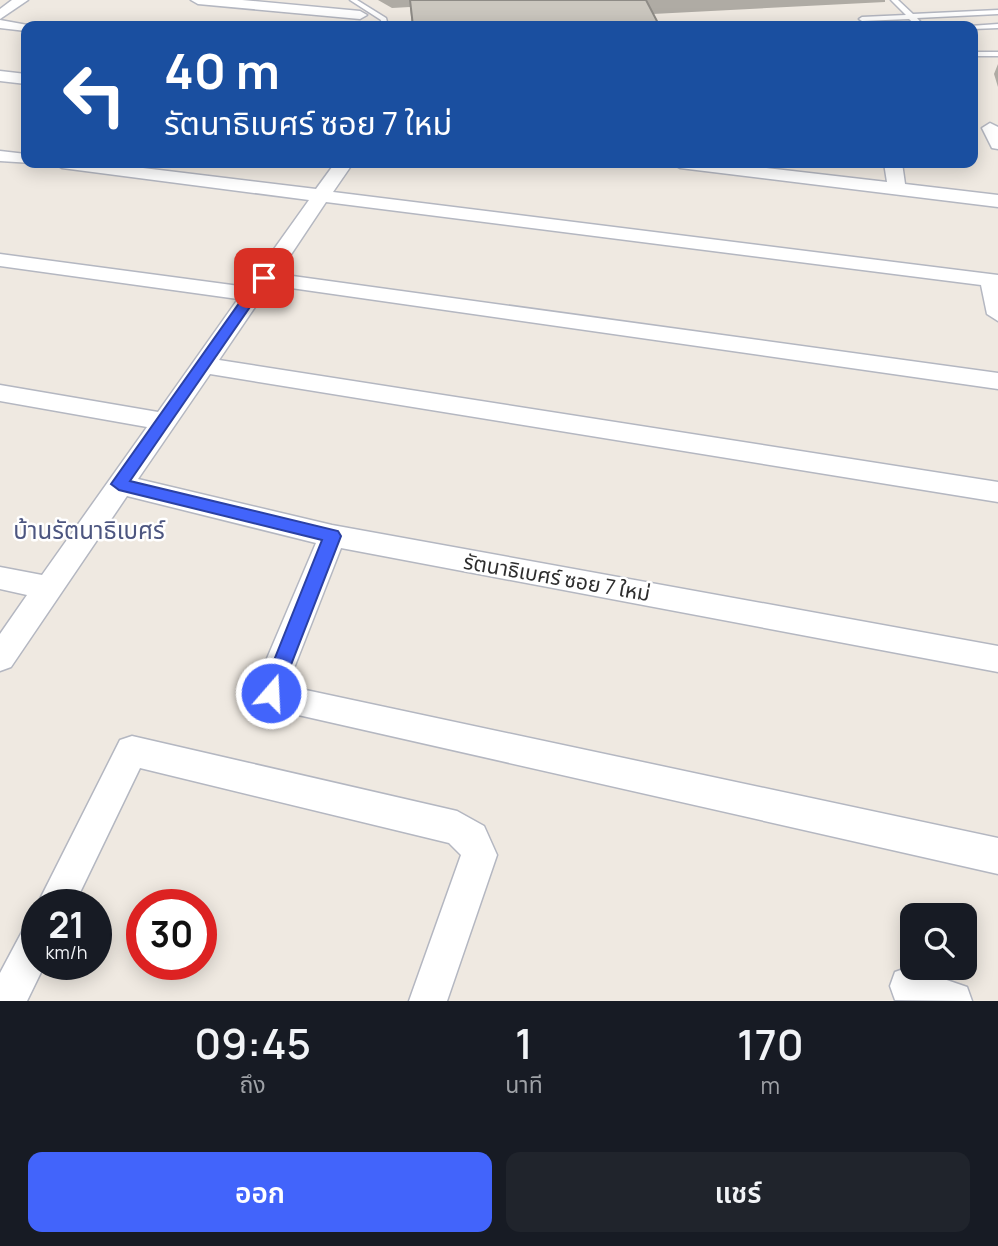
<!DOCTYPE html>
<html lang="th">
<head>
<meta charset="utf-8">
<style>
  :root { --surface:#171b24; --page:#20242c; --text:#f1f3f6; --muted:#9ea1a6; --accent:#4264fb }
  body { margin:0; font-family:Manrope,"Noto Sans Thai",sans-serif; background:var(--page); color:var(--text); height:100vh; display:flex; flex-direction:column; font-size:26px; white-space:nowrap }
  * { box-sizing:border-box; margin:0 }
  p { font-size:23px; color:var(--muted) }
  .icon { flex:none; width:38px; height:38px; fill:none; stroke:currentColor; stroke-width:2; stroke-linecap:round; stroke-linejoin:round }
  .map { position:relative; height:1001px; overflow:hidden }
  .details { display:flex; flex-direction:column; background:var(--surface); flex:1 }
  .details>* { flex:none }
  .hud { position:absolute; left:21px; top:21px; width:957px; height:147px; border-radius:14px; box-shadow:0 4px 18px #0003; background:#1a4fa0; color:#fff; overflow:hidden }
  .fabs { position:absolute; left:900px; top:903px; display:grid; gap:14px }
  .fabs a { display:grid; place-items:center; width:77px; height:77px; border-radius:14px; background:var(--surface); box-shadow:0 4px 18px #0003; font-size:35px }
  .speed { position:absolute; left:21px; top:889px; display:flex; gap:14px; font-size:35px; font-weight:700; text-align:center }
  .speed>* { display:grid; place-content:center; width:91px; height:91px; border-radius:50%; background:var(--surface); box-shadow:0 4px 18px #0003; line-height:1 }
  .speed small { font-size:18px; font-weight:400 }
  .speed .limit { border:10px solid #d22; background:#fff; color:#111 }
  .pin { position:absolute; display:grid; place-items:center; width:60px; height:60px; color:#fff; margin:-30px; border-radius:14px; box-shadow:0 4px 10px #0006 }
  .me { position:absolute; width:77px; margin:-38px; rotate:19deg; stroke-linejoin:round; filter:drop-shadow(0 0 5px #0008) }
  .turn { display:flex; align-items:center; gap:24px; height:147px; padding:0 28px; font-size:32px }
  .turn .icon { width:91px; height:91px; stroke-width:2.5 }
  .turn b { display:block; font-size:49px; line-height:60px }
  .eta { display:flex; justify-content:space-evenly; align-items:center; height:119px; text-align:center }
  .eta b { font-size:42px; font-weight:600; line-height:49px }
  .button { display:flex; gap:14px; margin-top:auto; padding:14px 28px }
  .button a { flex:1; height:80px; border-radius:14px; background:var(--accent); color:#fff; font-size:28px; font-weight:600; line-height:80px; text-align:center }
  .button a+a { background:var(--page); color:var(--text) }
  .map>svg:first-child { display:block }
</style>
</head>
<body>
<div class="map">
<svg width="998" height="1001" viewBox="0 0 998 1001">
  <rect width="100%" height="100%" fill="#efe9e1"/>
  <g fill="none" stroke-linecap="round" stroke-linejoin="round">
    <g stroke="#b4b7c1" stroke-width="3">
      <g id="lane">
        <polygon points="350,0 357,0 386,18 388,26 382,26 381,20"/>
        <polygon points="891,0 898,0 913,14 998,10 998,14 917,18 924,26 917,26 909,19 862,21 859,19 862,17 906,15"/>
        <polygon points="998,24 998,28 973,29 973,26 970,26"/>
        <rect x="973" y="52" width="25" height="4"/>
      </g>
    </g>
    <g stroke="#b4b7c1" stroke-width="3">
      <g id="street">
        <polygon points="12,0 28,0 0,19 0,9"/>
        <polygon points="191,0 242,0 360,11 367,15 360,19 198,4"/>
        <polygon points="0,20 33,26 26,26 26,31 0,28"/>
        <polygon points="0,71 26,74 26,84 0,81"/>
        <polygon points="990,123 998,127 998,149 992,148 982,128"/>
        <polygon points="0,151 26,154 26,163 32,163 0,161"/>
        <polygon points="53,163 102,163 316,189 335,163 353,163 333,192 998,275 998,321 987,314 981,285 326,202 278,274 998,373 998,389 270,285 219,360 998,482 998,502 210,374 138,479 332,525 998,646 998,672 341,548 287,686 998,838 998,874 263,707 254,689 316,543 127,496 11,667 0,671 0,634 27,595 0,589 0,567 42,575 147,427 0,401 0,385 158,412 238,299 0,266 0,254 247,287 309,200 62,168"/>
        <polygon points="671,163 723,163 887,182 884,163 902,163 905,184 998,195 998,207 680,168"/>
        <polygon points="132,736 457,811 484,826 497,855 447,1001 409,1001 461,855 449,843 140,768 74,905 37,905 120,740"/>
        <polygon points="37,922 37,964 45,964 27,1001 0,1001 0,973 24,928"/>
        <polygon points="909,967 967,987 972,1001 895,1000 890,986 895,972"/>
      </g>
    </g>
    <use href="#lane" fill="#fff" fill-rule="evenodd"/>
    <use href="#street" fill="#fff" fill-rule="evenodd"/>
  </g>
  <g fill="#afaba4">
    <polygon points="378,0 885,0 885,2 653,14 658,23 658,26 412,26 410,7 392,8"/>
    <polygon points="998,64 998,87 994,74"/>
  </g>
  <polygon fill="#cbc7bf" stroke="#8e8b86" stroke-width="2" points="410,0 646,0 658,23 635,24 636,26 413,26"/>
  <polygon fill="#4264fb" stroke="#2b41a3" stroke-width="2" points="264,274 270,278 130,481 338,531 341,536 280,693 277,699 271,702 264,699 261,693 322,540 119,490 111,484 259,275"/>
  <g text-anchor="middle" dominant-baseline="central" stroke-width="5" stroke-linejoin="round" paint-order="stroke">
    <g font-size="21" fill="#2e2e2e" stroke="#fff">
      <text transform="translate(557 577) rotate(10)">รัตนาธิเบศร์ ซอย 7 ใหม่</text>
    </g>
    <g font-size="24" fill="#4d5680" stroke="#fff">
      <text x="89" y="529">บ้านรัตนาธิเบศร์</text>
    </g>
  </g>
</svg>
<div class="fabs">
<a><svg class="icon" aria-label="search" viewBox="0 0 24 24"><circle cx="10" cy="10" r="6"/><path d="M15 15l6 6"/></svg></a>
</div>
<div class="speed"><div>21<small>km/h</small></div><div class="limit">30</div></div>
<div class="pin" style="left:264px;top:278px;background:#d93025"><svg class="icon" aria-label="arrive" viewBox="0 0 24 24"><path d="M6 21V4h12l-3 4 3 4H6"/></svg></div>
<svg class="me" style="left:271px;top:693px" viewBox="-20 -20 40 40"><circle r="17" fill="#4264fb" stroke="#fff" stroke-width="3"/><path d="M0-11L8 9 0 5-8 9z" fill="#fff"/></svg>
<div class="hud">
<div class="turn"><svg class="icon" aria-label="left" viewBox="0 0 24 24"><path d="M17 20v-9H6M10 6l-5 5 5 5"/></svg><div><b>40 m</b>รัตนาธิเบศร์ ซอย 7 ใหม่</div></div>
</div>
</div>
<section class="details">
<div class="eta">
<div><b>09:45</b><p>ถึง</p></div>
<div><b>1</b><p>นาที</p></div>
<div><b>170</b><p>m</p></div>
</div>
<div class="button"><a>ออก</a><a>แชร์</a></div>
</section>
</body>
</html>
